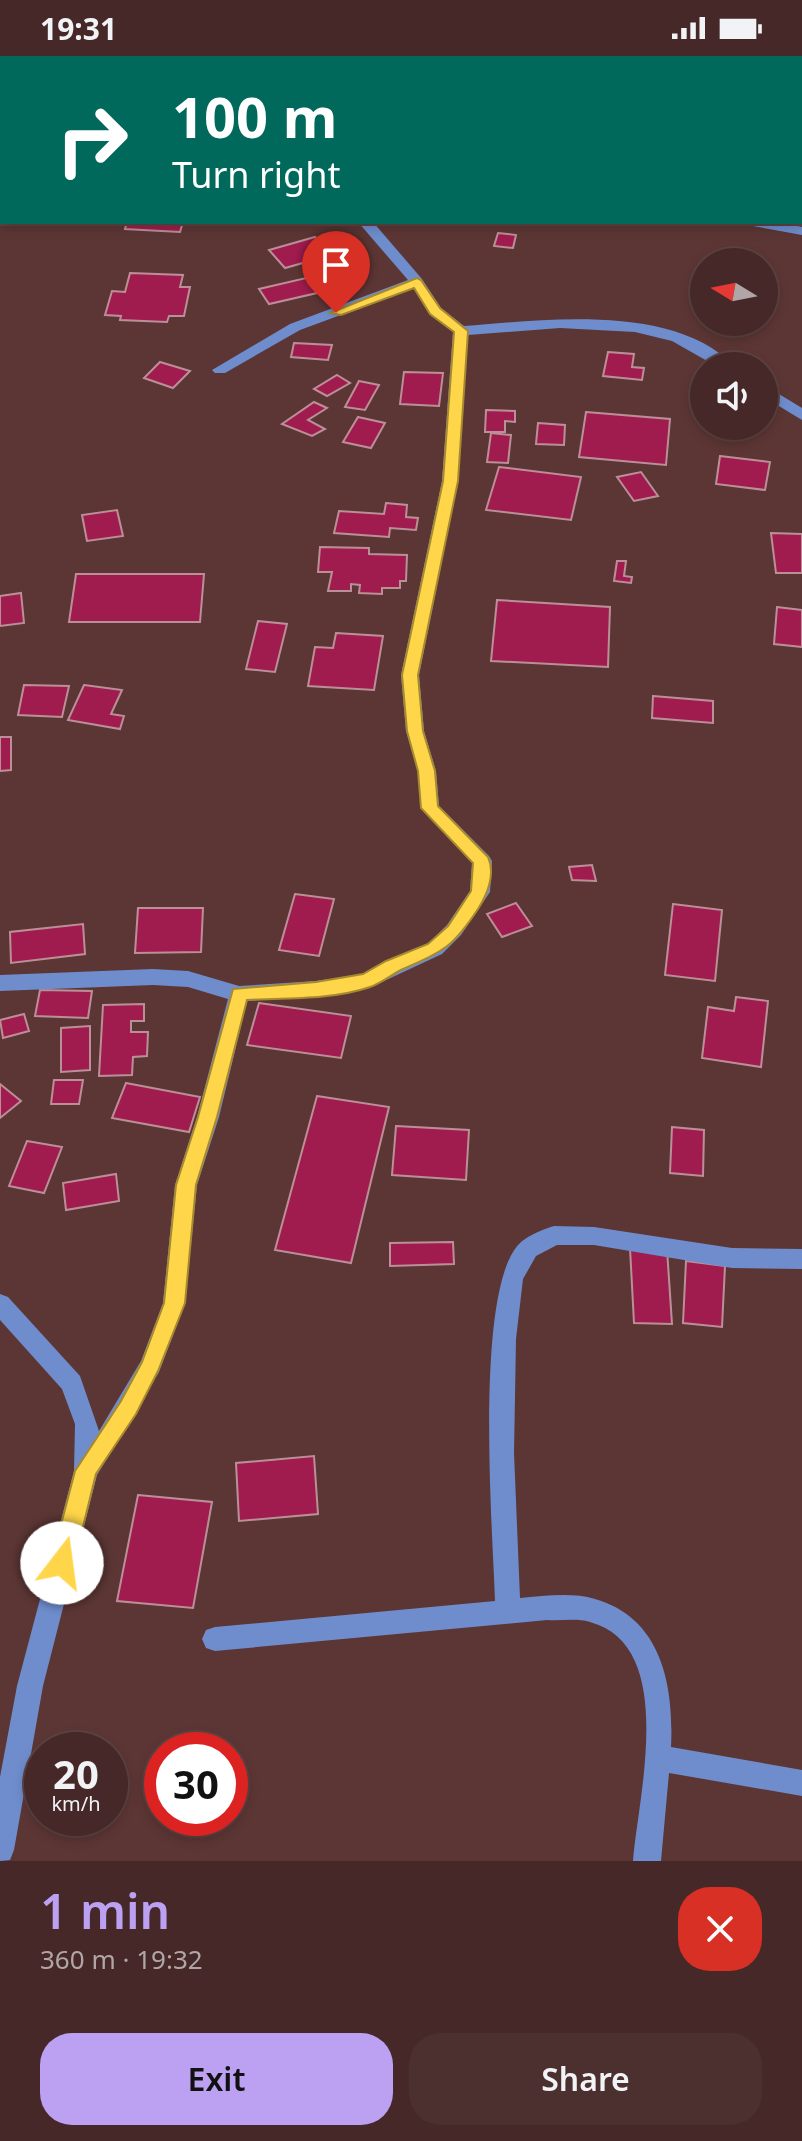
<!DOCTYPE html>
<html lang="en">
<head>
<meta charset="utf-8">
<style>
  :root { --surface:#452827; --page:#4c302f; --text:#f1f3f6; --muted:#b0a6a7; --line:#5d4444; --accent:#bca0f2 }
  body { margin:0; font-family:"Noto Sans",sans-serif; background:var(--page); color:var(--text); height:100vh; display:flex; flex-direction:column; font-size:30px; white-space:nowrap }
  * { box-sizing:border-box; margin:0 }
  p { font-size:26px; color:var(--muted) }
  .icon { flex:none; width:44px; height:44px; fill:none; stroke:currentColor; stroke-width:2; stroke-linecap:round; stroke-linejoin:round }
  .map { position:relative; height:1805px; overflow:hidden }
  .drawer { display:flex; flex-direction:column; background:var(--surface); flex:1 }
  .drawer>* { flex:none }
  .top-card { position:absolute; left:0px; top:0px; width:802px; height:168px; box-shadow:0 4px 12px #0003,0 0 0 2px var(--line); background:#00695c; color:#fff; overflow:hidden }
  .needle { width:52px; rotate:280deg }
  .fabs { position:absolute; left:690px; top:192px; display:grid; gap:16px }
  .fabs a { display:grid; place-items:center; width:88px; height:88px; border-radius:50%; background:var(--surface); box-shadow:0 4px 12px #0003,0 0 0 2px var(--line); font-size:40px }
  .speed { position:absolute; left:24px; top:1676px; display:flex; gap:16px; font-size:40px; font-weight:700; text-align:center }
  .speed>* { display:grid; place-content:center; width:104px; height:104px; border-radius:50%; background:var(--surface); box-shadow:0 4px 12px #0003,0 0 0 2px var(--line); line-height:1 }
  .speed small { font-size:20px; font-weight:400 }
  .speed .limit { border:12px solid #d22; background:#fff; color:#111 }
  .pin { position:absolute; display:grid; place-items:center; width:68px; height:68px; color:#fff; margin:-82px -34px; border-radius:50% 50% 50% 0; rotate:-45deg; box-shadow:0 0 8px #0007 }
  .pin .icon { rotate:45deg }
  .me { position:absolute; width:88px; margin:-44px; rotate:15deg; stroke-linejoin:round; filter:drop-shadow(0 0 6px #0008) }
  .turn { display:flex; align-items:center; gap:28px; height:168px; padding:0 40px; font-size:36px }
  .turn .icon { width:104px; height:104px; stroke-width:2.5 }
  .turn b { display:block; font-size:56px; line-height:68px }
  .round { display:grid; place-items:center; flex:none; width:84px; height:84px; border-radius:32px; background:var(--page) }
  .overview { display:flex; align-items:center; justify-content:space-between; height:136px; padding:0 40px }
  h1 { font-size:48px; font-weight:600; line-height:60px; color:var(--accent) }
  .primary-button { display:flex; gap:16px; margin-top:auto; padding:16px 40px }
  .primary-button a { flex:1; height:92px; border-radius:32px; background:var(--accent); color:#111; font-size:32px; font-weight:600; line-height:92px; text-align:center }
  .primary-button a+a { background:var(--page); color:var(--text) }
  .status { display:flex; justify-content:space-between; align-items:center; height:56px; padding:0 40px; background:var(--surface); direction:ltr }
  .status svg { height:22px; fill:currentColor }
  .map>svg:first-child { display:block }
</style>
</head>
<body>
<div class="status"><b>19:31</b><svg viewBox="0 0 49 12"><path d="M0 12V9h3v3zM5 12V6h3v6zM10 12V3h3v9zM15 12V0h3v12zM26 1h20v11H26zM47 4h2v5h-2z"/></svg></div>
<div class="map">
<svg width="802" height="1805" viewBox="0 0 802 1805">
  <rect width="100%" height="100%" fill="#5c3634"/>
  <g fill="#a01c4e" stroke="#bb8f98" stroke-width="2">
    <polygon points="127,166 183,166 180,176 125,173"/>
    <polygon points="498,177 516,179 513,192 494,190"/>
    <polygon points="315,181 331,199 285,212 269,194"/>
    <polygon points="130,217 183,219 180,231 190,231 184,260 169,260 167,266 120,264 121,260 105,259 112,235 125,236"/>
    <polygon points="306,222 317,237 269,248 259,233"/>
    <polygon points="294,287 332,289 328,304 291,301"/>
    <polygon points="608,296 634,298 632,311 644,312 642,324 603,320"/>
    <polygon points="160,306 190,315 173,332 144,322"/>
    <polygon points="404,316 443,317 439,350 400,348"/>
    <polygon points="337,319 350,327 327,340 314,333"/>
    <polygon points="359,325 379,329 365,354 345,351"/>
    <polygon points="314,346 327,352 308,364 325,373 312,380 282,368"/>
    <polygon points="486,354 515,355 515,366 505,365 505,376 485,376"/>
    <polygon points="586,356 670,363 666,409 579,401"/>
    <polygon points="358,361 385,367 371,392 343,386"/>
    <polygon points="538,367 565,369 564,389 536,388"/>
    <polygon points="491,377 511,379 508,407 487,406"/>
    <polygon points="720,400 770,406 765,434 716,428"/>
    <polygon points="499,411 581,421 571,464 486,454"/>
    <polygon points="641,416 658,440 634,445 617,421"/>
    <polygon points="386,447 407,449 406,461 418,462 416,474 390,472 389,481 334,477 339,455 384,458"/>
    <polygon points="117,454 123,480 87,485 82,459"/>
    <polygon points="771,477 802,478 802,517 776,517"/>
    <polygon points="320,491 369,492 369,498 407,499 406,525 400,525 400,532 382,532 382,538 359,537 360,529 351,528 351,535 328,535 332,516 318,516"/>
    <polygon points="617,505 626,505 624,520 632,521 631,527 614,525"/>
    <polygon points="76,518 204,518 200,566 69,566"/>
    <polygon points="21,537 24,567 0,570 0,540"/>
    <polygon points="497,544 610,551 608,611 491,605"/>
    <polygon points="777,551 802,554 802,591 774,588"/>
    <polygon points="258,565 287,568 275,616 246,613"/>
    <polygon points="336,577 383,580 374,634 308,630 315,591 333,592"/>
    <polygon points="24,629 69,630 62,661 18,659"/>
    <polygon points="84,629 122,634 111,658 124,660 120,673 68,664"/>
    <polygon points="653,640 713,645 713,667 652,662"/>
    <polygon points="0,681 11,681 11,714 0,715"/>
    <polygon points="592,809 596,825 572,824 569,811"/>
    <polygon points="295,838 334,843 319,900 279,894"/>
    <polygon points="516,847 532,870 502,881 487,858"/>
    <polygon points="673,848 722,854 715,925 665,919"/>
    <polygon points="138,852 203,852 201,896 135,897"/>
    <polygon points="83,868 85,898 11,907 10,876"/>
    <polygon points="40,934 92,935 88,962 35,960"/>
    <polygon points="736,941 768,945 761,1011 702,1002 708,951 734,955"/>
    <polygon points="259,947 351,960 341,1002 247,989"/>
    <polygon points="144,948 144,965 131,965 131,976 148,976 147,1000 133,1001 132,1019 99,1020 103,949"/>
    <polygon points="24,958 29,975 3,982 0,964"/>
    <polygon points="90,970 90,1014 61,1016 61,972"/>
    <polygon points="54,1024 83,1024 79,1048 51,1048"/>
    <polygon points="126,1027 200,1041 189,1076 112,1062"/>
    <polygon points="0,1028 21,1045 0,1062"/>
    <polygon points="317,1040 389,1051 351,1207 275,1194"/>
    <polygon points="396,1070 469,1074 466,1124 392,1119"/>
    <polygon points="672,1071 704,1074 703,1120 670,1117"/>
    <polygon points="27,1085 62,1091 44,1137 9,1130"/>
    <polygon points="116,1118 119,1145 66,1154 63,1127"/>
    <polygon points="453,1186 454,1208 390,1210 390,1187"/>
    <polygon points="630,1192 667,1193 672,1268 634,1267"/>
    <polygon points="686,1205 725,1210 722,1271 683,1267"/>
    <polygon points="314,1400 318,1458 239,1465 236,1407"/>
    <polygon points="138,1439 212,1446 193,1552 117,1545"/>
  </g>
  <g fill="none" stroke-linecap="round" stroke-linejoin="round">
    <g fill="#6f8dcd" fill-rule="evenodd">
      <polygon points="152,0 168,0 169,2 153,2"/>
      <polygon points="2,46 2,54 0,55 0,47"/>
      <path d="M358 166H373L422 223 441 252 464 270C542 264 674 247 734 310H716L672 285 635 276 560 272 468 279 458 425 419 619 424 675 436 715 439 750 489 800 492 805 490 836 461 879 442 898 367 933 316 941 247 945 219 1061 197 1129 185 1247 159 1316 97 1419 43 1630 14 1794 10 1804 0 1805V1721L17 1630 74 1415 75 1368 62 1333 0 1264V1238L8 1241 80 1320 99 1375 141 1305 163 1247 175 1129 197 1061 228 943 188 931 153 929 0 935V919L153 913 188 915 239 930 316 925 363 918 428 888 447 869 470 835 472 807 421 752 418 715 406 675 401 619 442 425 453 276 430 258 414 232 300 274 225 317H215L212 314 290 268 408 224Z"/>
      <polygon points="746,166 776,166 802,171 802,179 753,170"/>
      <polygon points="764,329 802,352 802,364 764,341"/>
      <path d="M554 1170 594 1171 732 1192 802 1193V1213L732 1212 594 1189H557L536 1200 523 1223 516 1283 514 1397 520 1542C544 1540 572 1536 595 1543 662 1562 674 1630 671 1691L802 1714V1740L669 1717 661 1805H633C638 1740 678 1590 590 1566 577 1562 561 1565 547 1564L215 1595 206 1592 202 1583 206 1574 215 1571 495 1545C493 1477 473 1229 521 1186 529 1179 544 1173 554 1170Z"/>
    </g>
  </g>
  <path fill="#ffd54a" stroke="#a68a30" stroke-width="2" d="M417 222 421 224 440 252 468 275 458 425 418 619 423 675 435 715 438 750 488 801C496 818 487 839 478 853 453 891 444 895 403 913 392 918 382 927 370 931 332 944 287 942 247 944L217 1061 196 1129 185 1247 158 1315 136 1358 96 1418 74 1507 70 1514 62 1517 54 1514 51 1507 75 1415 121 1345 142 1306 164 1247 176 1129 198 1061 233 933 316 926 363 918 386 905 428 888 448 870 471 835 473 807 421 752 418 715 407 675 402 619 443 425 454 276 430 258 414 232 341 259 330 257Z"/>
</svg>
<div class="fabs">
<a><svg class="needle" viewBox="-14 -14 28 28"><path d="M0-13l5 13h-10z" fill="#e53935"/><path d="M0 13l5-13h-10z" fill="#b0a6a7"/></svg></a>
<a><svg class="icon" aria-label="sound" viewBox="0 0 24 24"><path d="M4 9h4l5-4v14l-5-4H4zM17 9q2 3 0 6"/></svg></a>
</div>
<div class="speed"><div>20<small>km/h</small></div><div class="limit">30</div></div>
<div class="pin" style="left:336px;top:257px;background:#d93025"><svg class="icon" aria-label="arrive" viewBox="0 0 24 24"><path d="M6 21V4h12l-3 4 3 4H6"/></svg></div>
<svg class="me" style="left:62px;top:1507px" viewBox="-20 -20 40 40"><circle r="19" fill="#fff"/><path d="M0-13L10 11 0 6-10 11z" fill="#ffd54a"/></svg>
<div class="top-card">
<div class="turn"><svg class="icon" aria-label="right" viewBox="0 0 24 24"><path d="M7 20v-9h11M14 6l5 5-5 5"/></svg><div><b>100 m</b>Turn right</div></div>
</div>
</div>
<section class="drawer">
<div class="overview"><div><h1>1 min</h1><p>360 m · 19:32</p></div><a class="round" style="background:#d93025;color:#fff"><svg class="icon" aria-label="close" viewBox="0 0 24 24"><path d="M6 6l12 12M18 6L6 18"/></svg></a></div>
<div class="primary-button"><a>Exit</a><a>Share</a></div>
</section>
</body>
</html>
